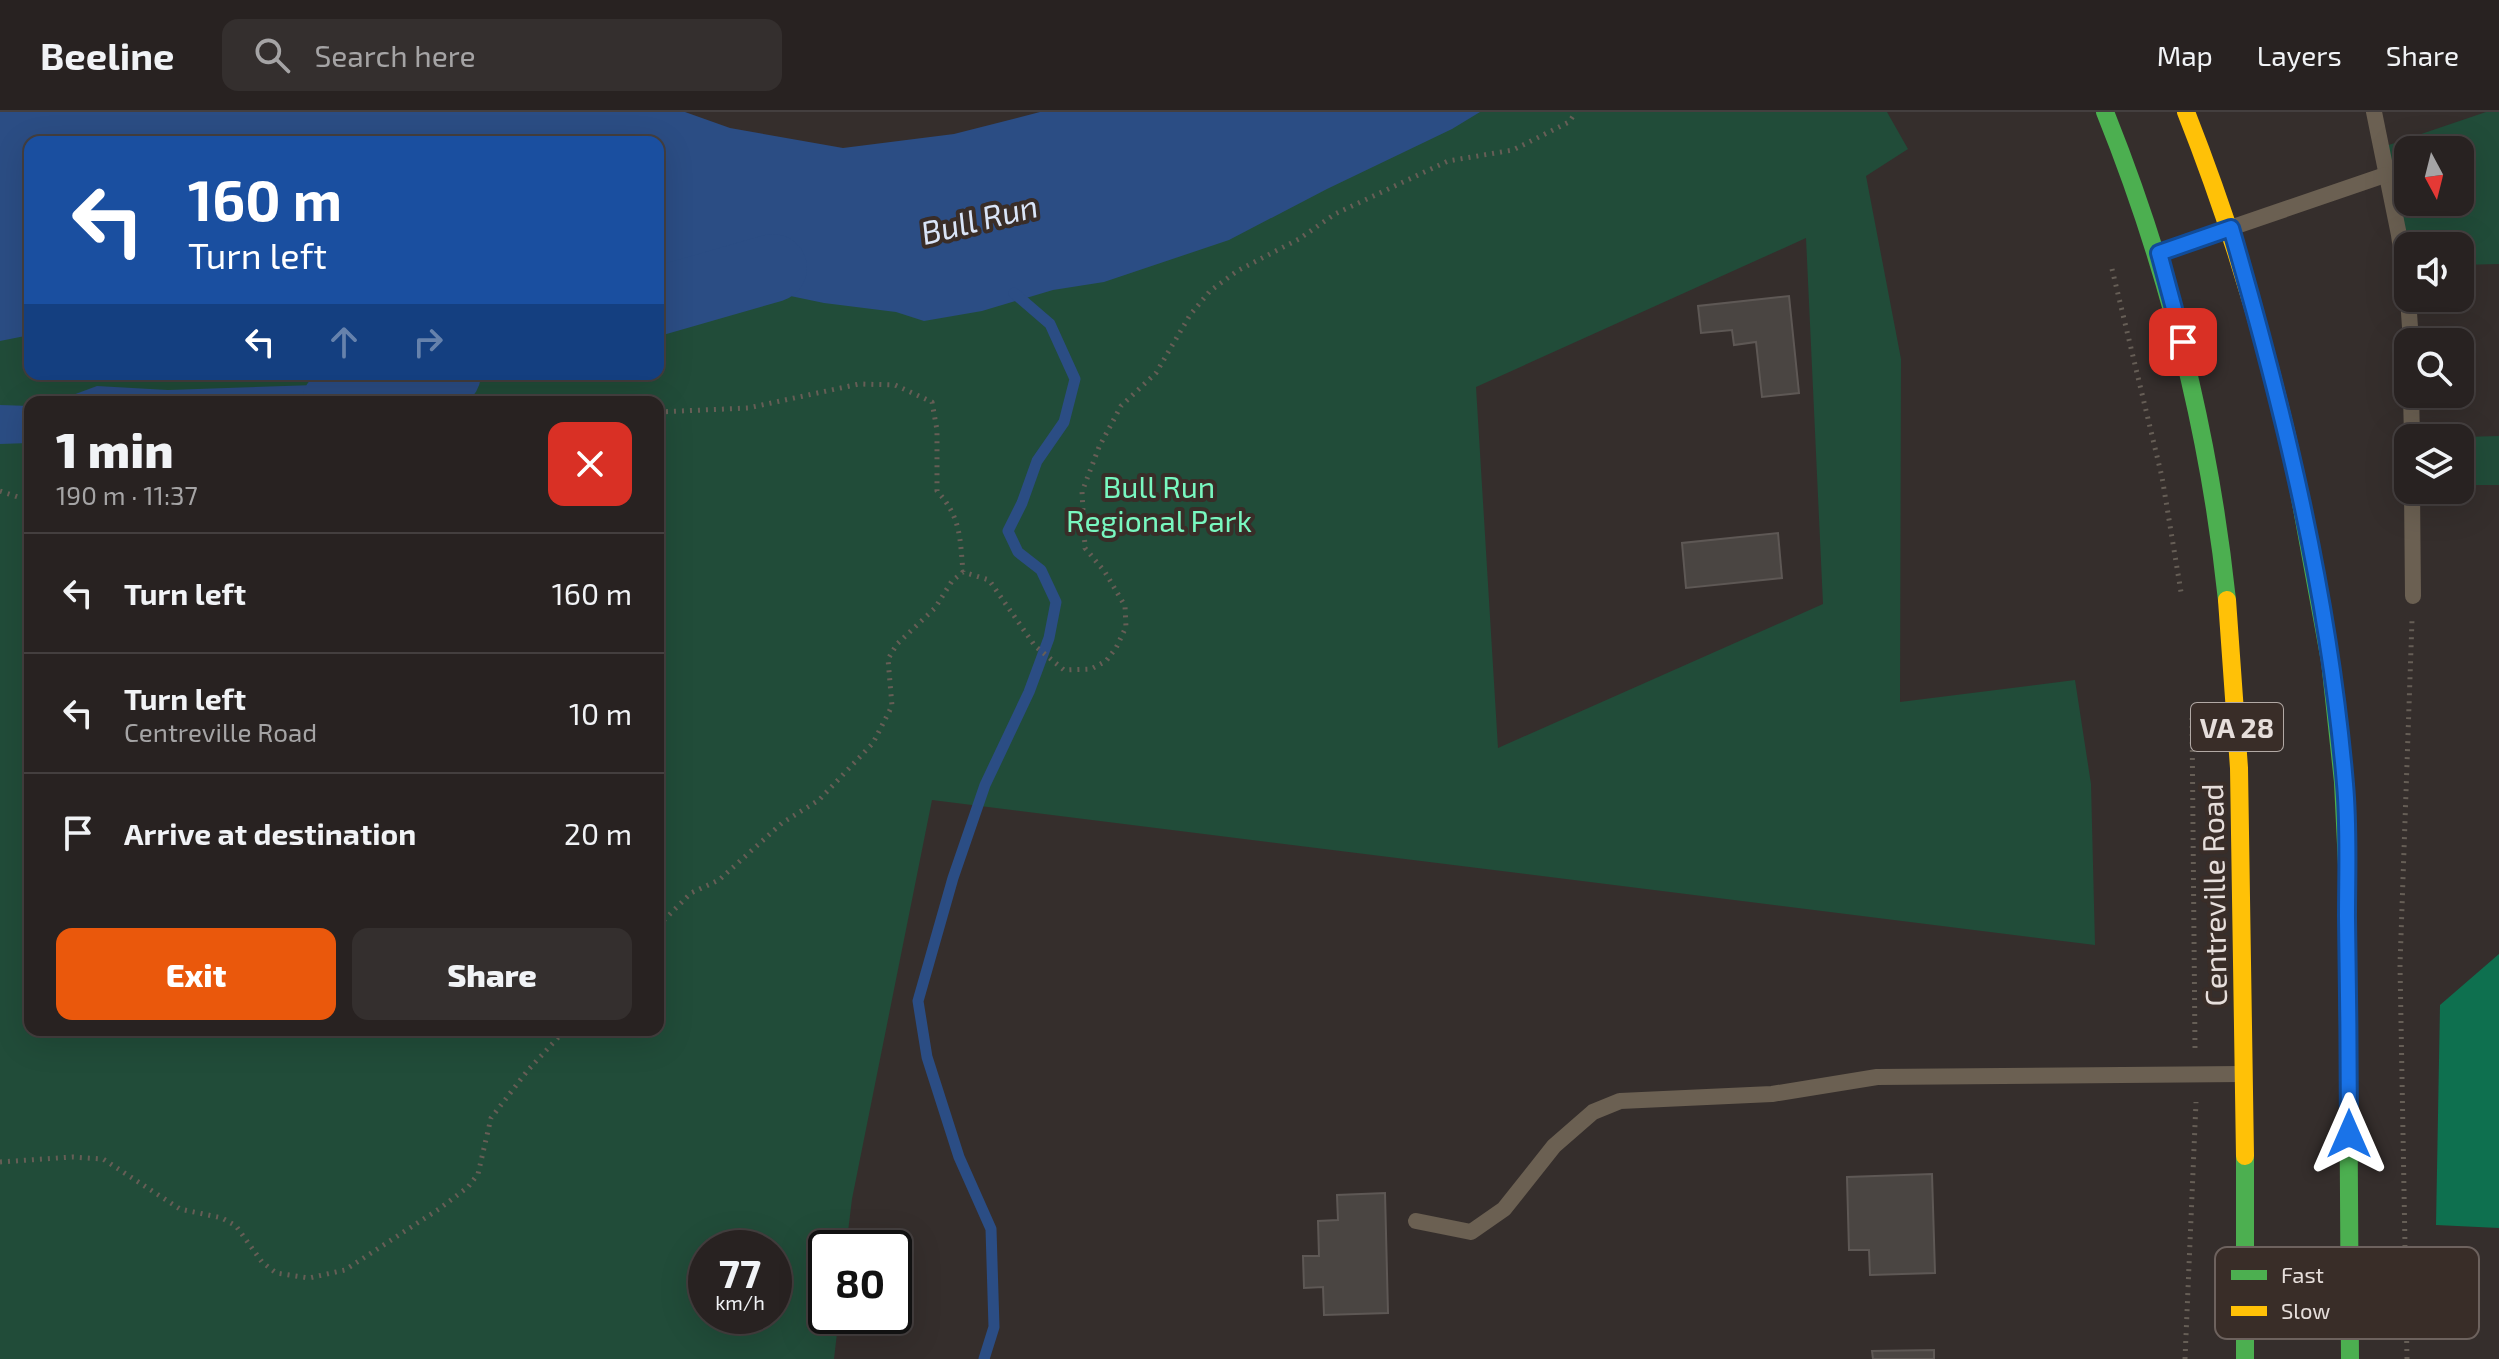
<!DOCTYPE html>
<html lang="en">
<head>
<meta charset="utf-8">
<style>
  :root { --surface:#282221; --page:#342f2e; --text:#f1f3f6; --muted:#a5a4a5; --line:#443f3f; --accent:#ea580c }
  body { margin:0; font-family:"Exo 2",sans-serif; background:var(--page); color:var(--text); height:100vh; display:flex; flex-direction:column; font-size:30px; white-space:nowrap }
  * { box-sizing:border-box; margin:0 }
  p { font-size:26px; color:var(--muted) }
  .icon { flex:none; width:44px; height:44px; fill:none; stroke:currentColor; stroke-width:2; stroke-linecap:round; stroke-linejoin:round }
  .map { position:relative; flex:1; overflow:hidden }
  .drawer { position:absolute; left:24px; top:284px; width:640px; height:640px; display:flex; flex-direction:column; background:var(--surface); border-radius:16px; box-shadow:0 8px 32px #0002,0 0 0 2px var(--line) }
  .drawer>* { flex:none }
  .banner { position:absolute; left:24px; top:24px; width:640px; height:244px; border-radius:16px; box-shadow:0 8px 32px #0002,0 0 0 2px var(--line); background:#1a4fa0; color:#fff; overflow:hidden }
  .needle { width:52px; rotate:173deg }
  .controls { position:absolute; left:2394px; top:24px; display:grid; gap:16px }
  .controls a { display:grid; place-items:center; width:80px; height:80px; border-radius:16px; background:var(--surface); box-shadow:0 8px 32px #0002,0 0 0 2px var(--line); font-size:40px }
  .speed { position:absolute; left:688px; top:1118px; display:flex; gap:16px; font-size:40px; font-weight:700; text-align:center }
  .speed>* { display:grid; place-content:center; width:104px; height:104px; border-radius:50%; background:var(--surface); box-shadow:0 8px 32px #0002,0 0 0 2px var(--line); line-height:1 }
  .speed small { font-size:20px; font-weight:400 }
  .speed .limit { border:4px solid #111; border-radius:12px; background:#fff; color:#111 }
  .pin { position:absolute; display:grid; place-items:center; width:68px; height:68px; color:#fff; margin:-34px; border-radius:16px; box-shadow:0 4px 12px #0006 }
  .me { position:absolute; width:88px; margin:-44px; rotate:0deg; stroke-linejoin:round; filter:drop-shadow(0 0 6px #0008) }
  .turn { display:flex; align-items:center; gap:28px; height:168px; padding:0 32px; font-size:36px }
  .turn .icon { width:104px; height:104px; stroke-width:2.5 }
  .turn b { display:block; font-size:56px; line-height:68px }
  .lanes { display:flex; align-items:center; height:76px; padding:0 32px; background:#0003; justify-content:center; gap:40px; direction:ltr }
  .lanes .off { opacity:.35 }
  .round { display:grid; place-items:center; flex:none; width:84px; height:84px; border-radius:16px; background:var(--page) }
  .head { display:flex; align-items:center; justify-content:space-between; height:136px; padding:0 32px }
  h1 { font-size:48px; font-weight:800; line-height:60px }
  .primary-button { display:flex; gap:16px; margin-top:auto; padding:16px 32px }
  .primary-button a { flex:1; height:92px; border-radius:16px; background:var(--accent); color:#fff; font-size:32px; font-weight:800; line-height:92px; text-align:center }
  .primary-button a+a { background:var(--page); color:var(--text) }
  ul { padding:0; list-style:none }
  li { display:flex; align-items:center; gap:24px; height:120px; padding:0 32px; border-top:2px solid var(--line) }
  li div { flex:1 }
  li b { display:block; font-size:30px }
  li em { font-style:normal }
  header { display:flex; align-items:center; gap:48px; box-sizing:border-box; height:112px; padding:0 40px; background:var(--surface); border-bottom:2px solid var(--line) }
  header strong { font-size:38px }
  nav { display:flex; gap:44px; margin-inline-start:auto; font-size:28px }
  .search { width:560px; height:72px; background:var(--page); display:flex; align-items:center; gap:20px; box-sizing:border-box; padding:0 28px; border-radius:16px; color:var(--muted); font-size:30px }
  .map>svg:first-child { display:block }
</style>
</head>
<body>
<header>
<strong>Beeline</strong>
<div class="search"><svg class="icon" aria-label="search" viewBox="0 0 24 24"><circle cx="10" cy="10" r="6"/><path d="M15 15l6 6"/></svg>Search here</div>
<nav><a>Map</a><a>Layers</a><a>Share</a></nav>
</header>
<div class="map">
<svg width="2499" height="1247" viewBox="0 0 2499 1247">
  <rect width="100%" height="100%" fill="#352e2c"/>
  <g fill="#214c39" fill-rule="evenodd">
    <path d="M1290 0H1887L1908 37 1866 64 1901 247 1900 590 2075 568 2091 672 2095 833 932 688 852 1087 846 1136H826V1204H839L834 1247H0V72L30 71V262H658V78ZM1806 126 1823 492 1498 636 1476 275ZM30 290H658V918H30ZM706 1136H774V1204H706Z"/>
    <path d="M2486 0H2499V152L2460 153V134H2408L2377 37ZM2408 38H2460V90H2408Z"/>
    <polygon points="2499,324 2499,373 2460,373 2460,326 2427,326"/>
  </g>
  <polygon fill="#0e704f" points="2499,842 2499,1116 2436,1113 2440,893"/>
  <g fill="#2b4d84">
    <polygon points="0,0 685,0 730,16 843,36 954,22 1040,0 1480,0 1452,17 1327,77 1229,128 1104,170 1053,178 982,199 924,209 896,200 824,191 776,181 665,183 658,179 658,30 30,30 30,223 0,229"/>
    <polygon points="315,273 340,287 340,290 54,290 97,274 168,278"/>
    <polygon points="0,293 30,294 30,331 0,332"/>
  </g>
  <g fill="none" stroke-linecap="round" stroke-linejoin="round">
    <polyline stroke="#2b4d84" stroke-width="11" points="984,1247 994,1215 991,1117 959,1045 927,945 918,889 953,766 985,673 1029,580 1049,526 1056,490 1041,458 1018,440 1008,419 1022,391 1037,349 1064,310 1075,267 1050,212 1014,181"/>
    <g stroke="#2b4d84" stroke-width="68">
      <polyline points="658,189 773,156"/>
      <polyline points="336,290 447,262"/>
    </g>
  </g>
  <g fill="#4a4542" stroke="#5e5855" stroke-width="2">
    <polygon points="1789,184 1799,281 1762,285 1756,230 1734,233 1732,218 1701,221 1698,194"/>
    <polygon points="1778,421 1782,466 1686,476 1682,431"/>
    <polygon points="1932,1062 1935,1161 1870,1163 1869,1138 1849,1138 1847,1065"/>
    <polygon points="1385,1081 1388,1201 1324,1203 1323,1175 1304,1176 1303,1144 1319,1144 1318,1109 1338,1108 1337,1083"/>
    <polygon points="1934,1238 1934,1247 1873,1247 1872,1239"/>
  </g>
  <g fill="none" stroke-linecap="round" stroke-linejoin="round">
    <g stroke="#665e56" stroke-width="5" stroke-dasharray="2 6" stroke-linecap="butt">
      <polyline points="2112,157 2162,365 2181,480"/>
      <path d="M658 300 748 296 859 272 895 273 932 290 937 318V379C961 405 960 426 963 460"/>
      <polyline points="0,379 30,389"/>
      <polyline points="2192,606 2195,936"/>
      <polyline points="658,814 691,781 719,768 782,711 819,688 873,631 892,594 888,547 897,532 935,496 952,469 963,460 989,468 1035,534 1064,558 1091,557 1106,549 1116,536 1126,515 1125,494 1105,460 1085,436 1082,380 1099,335 1121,294 1156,261 1190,203 1210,179 1237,159 1299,127 1335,102 1448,49 1513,38 1569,10 1576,0"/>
      <polyline points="0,1050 72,1045 103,1047 180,1097 222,1106 236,1114 262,1150 276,1161 309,1166 345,1158 439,1097 468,1075 478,1062 491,1006 528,958 565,918"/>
      <polyline points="2185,1247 2196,990"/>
      <polyline points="2407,1247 2400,853 2412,508"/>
    </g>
    <g stroke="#6b6052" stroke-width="16">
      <polyline points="2374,0 2399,123 2408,186"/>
      <polyline points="2160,140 2385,63"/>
      <polyline points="2408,186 2411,230"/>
      <polyline points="2411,282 2412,326"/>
      <polyline points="2412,378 2413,484"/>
      <polyline points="1416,1109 1471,1120 1504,1097 1554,1034 1593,1000 1620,989 1772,982 1877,965 2243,962"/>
    </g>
    <g stroke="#4caf50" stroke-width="18">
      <path d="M2105 0C2169 159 2209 318 2227 488"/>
      <polyline points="2296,364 2330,549 2343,670 2347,753 2350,1247"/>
      <polyline points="2245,1044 2245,1247"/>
    </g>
    <g stroke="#ffc107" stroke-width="18">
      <path d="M2186 0C2233 119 2269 240 2296 364"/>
      <polyline points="2227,488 2239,656 2245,1044"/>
    </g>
  </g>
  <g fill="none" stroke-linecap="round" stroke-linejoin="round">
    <g stroke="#114b97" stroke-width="20">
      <path id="route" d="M2183 230 2159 141 2231 116C2284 298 2329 483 2345 672 2349 716 2347 761 2347 805 2348 877 2349 950 2349 1022"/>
    </g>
    <use href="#route" stroke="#1a73e8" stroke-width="14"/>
  </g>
  <g text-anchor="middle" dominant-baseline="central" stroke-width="8" stroke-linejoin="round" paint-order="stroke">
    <rect fill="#392d28" stroke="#b2a9a5" stroke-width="2" x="2191" y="591" width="92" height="48" rx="6"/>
    <g font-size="28" font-weight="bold" fill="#e6dedb">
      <text x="2237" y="615">VA 28</text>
    </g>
    <g font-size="30" fill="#78f8c0" stroke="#392d28">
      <text x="1159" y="374">Bull Run<tspan x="1159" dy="34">Regional Park</tspan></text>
    </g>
    <g font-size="30" fill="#e6dedb" stroke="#392d28">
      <text transform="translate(2213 783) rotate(-91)">Centreville Road</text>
    </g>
    <g font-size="32" font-style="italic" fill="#dae5f8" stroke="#392d28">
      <text transform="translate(979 106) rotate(-14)">Bull Run</text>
    </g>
  </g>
  <rect x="2215" y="1135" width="264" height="92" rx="12" fill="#392d28" stroke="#6d625e" stroke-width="2"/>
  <rect x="2231" y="1158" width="36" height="10" fill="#4caf50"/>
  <rect x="2231" y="1194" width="36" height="10" fill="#ffc107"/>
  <g font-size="22" fill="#e6dedb">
    <text x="2281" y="1171">Fast</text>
    <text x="2281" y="1207">Slow</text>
  </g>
</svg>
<div class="controls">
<a><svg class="needle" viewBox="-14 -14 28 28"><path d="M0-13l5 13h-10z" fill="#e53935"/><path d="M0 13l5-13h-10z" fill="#a5a4a5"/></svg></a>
<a><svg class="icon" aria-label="sound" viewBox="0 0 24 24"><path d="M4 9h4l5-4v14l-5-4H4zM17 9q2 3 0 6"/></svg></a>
<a><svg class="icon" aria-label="search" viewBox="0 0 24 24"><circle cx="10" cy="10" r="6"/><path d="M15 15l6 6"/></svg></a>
<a><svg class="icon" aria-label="layers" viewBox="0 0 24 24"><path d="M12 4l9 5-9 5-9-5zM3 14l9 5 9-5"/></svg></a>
</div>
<div class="speed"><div>77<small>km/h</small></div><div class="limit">80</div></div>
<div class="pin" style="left:2183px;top:230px;background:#d93025"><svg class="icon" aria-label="arrive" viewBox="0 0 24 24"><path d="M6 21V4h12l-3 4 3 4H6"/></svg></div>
<svg class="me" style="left:2349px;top:1022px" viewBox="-20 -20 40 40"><path d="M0-17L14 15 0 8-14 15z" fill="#1a73e8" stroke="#fff" stroke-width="4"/></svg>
<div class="banner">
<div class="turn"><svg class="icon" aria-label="left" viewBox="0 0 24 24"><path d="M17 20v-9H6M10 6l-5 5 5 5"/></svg><div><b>160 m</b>Turn left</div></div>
<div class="lanes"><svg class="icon" aria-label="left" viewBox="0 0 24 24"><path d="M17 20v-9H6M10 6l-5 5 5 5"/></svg><svg class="icon off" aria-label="ahead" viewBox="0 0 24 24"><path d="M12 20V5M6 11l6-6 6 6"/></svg><svg class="icon off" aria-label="right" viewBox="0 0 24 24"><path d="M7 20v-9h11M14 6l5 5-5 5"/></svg></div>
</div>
<section class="drawer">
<div class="head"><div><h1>1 min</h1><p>190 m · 11:37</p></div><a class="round" style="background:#d93025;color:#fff"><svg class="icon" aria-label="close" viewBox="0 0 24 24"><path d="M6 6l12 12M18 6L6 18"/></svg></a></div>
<ul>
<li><svg class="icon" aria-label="left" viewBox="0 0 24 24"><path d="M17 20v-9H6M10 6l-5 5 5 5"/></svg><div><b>Turn left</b></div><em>160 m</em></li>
<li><svg class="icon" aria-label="left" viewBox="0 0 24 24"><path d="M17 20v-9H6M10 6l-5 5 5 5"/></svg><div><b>Turn left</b><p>Centreville Road</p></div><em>10 m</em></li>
<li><svg class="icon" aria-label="arrive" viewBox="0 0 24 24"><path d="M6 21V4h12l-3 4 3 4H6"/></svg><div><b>Arrive at destination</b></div><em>20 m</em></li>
</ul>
<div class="primary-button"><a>Exit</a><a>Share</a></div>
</section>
</div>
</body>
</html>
